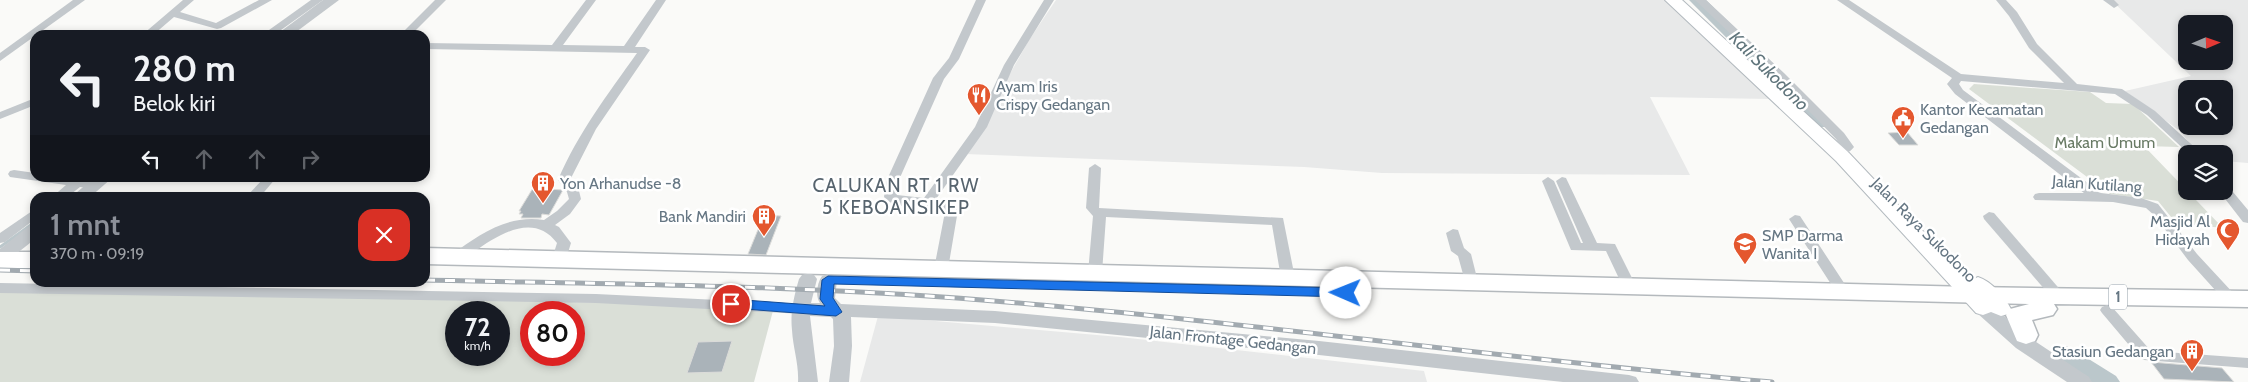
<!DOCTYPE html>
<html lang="id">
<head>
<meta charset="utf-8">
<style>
  :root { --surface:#171b24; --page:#242831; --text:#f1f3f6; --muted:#9ea1a6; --accent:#8c9099 }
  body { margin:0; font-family:Cabin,sans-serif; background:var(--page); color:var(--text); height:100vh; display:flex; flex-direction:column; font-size:19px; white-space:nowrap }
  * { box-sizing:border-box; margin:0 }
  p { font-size:16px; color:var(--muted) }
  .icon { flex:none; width:28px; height:28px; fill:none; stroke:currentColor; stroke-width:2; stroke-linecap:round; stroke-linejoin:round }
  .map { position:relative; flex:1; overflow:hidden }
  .sheet { position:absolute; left:30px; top:192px; width:400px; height:95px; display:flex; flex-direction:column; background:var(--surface); border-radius:15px; box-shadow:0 2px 8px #0003 }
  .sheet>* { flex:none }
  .banner { position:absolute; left:30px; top:30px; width:400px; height:152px; border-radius:15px; box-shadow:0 2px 8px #0003; background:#171b24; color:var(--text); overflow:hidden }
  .needle { width:32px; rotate:88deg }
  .fabs { position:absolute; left:2178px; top:15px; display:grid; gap:10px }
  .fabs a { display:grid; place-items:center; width:55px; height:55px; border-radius:10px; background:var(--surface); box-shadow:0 2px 8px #0003; font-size:25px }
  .speed { position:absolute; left:445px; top:301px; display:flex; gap:10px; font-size:25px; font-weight:700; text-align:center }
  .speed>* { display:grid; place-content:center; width:65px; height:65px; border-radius:50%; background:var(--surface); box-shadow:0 2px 8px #0003; line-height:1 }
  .speed small { font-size:12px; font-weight:400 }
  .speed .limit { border:8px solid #d22; background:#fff; color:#111 }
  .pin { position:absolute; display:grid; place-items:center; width:42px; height:42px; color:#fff; margin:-21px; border:2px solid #fff; border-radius:50%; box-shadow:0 1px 5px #0007 }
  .me { position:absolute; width:55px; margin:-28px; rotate:271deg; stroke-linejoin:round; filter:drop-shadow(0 0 4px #0008) }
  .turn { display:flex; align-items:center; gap:18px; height:105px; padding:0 20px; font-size:22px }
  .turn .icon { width:65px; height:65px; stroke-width:2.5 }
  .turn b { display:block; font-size:35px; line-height:42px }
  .lanes { display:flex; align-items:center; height:48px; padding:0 20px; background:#0003; justify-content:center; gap:25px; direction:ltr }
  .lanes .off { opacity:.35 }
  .round { display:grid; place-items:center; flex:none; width:52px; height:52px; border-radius:15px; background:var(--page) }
  .head { display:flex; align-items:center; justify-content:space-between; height:85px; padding:0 20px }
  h1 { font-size:30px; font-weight:600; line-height:38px; color:var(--accent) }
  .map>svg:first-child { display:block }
</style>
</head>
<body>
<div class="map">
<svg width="2248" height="382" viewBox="0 0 2248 382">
  <rect width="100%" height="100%" fill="#fafaf8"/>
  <g fill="#e8e9e9" fill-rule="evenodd">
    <polygon points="1056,0 1666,0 1771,99 1650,97 1690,175 1382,173 1304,167 965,154 1029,40"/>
    <path d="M2111 0H2248V163L2224 161V154H2198L2180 131 2125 91 2191 76ZM2186 24H2224V61H2186ZM2186 89H2224V126H2186Z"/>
    <polygon points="878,316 1120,337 1424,371 1427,382 860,382"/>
  </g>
  <g fill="#dadfd7" fill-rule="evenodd">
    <polygon points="1974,84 2090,92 2106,103 2133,104 2179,147 2144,146 2223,228 2176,223 2158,201 2110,194 1969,89"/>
    <path d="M0 288 774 307 754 382H0ZM456 312H499V355H456ZM531 312H574V355H531Z"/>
  </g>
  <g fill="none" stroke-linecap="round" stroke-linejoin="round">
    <polyline stroke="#bbc7cb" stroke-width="3" points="0,247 35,222"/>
    <g fill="#bbc7cb" fill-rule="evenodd">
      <polygon points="1689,0 1706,0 1829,119 1831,123 1829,127 1815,127"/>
      <polygon points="2063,345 2071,348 2116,376 2120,382 2090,382 2055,360 2051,354 2055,348"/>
    </g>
  </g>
  <g fill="#aab3b9" stroke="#dcdcda">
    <polygon points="1907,132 1918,145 1899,145 1888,133"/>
    <polygon points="533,188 563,190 549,215 542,214 541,218 521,218 523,214 519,214 521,211 519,211"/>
    <polygon points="764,215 781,216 766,255 748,254"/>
    <polygon points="732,341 722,372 687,373 698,342"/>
    <polygon points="2151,362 2222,368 2234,382 2164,379"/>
  </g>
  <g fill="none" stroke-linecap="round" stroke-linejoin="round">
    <g stroke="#b3babf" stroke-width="2">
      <path id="secondary" d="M1665 0H1682L1849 153 1970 281 1978 277C1991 281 2005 297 2011 309L2008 314 2001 316 1991 312 1983 315 1976 313 1836 161Z"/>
    </g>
    <g stroke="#b4b9bd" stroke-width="3">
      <g id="trunk">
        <polygon points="425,248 1971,287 2248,291 2248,307 2054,304 2057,309 2053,315 2032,320 2038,335 2035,341 2026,344 2017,341 2006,315 2010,309 2029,304 425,264"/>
        <rect x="0" y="252" width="35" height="16"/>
      </g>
    </g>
    <g fill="#c3c8cc" fill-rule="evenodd">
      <polygon points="73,0 85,0 0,61 0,53"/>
      <polygon points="183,0 194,0 180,12 216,23 259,0 272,0 221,28 217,29 174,17 153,35 142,35"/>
      <polygon points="311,0 323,0 274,35 262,35"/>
      <polygon points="435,0 446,0 411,35 400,35"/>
      <path d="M586 0H596L563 45 624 46 656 0H666L635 47H645L650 50 596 129 570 180 579 191 581 199 570 214 555 225 559 227 571 243 566 259 559 263 554 262 552 259 557 243C534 212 499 234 474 252 467 257 462 263 453 260L451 257 453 254C479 234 510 214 544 220L557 211 569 199 567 192 558 180C578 133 608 94 637 53L425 49V43L552 45Z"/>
      <path d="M976 0H986L959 59 944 79 898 182 897 195 924 198 975 127 1004 65 1044 0H1054L1014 65 987 127 936 199 950 203 958 210 948 269 946 272H936L934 269 945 212C928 201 897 214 884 197L886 182 933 78 949 58Z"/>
      <path d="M1695 0H1706L1784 73 1844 133 1854 147C1850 153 1841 156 1834 155L1832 152 1841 146 1836 139 1776 77Z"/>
      <polygon points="1837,0 1849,0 1961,74 2064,83 2029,48 2009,16 1996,0 2006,0 2017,12 2037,44 2077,84 2122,89 2155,111 2202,154 2189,154 2147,115 2115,94 1961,81 1959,84 1963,90 2101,193 2141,198 2158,204 2197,254 2235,295 2237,298 2235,301 2225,301 2188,260 2155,216 2146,208 2113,202 2035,200 2033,197 2035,194 2039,193 2084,193 1955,94 1947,84 1952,78"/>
      <polygon points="2103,0 2114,0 2119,5 2114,8"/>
      <polygon points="35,98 35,105 0,119 0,112"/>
      <polygon points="1095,164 1101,168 1099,208 1283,218 1295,278 1293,281 1283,281 1281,278 1272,225 1106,217 1102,273 1100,276 1090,276 1088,273 1093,216 1086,208 1089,168"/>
      <polygon points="14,170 35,173 35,178 86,178 87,180 99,182 101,185 95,189 80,187 66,198 51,198 66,185 10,177 8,174 10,171"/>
      <polygon points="1548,177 1554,181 1581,243 1583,243 1556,181 1562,177 1566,178 1597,243 1615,244 1636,286 1634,289 1624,289 1606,251 1571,250 1542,181"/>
      <polygon points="264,178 276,178 259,198 245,198"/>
      <polygon points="2224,185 2228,186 2248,210 2248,223 2243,222 2219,191 2224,191"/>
      <polygon points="35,209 35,219 5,242 0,243 0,233"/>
      <polygon points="1989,212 1994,213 2063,293 2065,296 2063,299 2053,299 1984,219 1983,216"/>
      <polygon points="1795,215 1800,216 1848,289 1850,292 1848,295 1838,295 1789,219"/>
      <polygon points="1453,229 1458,230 1464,248 1471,254 1478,282 1476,285 1466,285 1458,256 1451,251 1446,233"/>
      <polygon points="0,283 596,294 802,304 807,306 809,309 807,312 802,314 596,303 0,293"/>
      <polygon points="2107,305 2112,307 2151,351 2248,358 2248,368 2144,360 2140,358 2102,313 2100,310 2102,307"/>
    </g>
    <g fill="#c3c8cc" fill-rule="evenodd">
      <polygon points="323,0 339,0 292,35 276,35"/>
      <polygon points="94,178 112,178 89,198 70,198"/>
      <polygon points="35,224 35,239 6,262 0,264 0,249 29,226"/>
      <path d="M808 273 814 275 817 279 811 303H820C815 296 817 283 822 276L828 274 834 276 837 280 835 298 841 304 995 311 1319 341 1629 375 1636 377 1639 382H1563L1319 355 995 323 851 317 852 346 849 382H829L834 346 833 319 831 317 810 316 818 382H798C799 364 793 348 792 330 790 313 794 296 799 279L802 275Z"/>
      <polygon points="1983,302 1989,303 2030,338 2089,377 2092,382 2067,382 2016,348 1977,313 1974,308 1977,303"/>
    </g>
    <use href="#secondary" fill="#fff" fill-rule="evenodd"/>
    <use href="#trunk" fill="#fff" fill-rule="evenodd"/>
    <g stroke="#a2aab0" stroke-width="5">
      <g id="rail">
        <polyline points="0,270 35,271"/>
        <path d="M425 280C611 284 796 285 982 300 1246 321 1508 360 1772 382"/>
      </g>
    </g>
    <use href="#rail" stroke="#fff" stroke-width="3" stroke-dasharray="10" stroke-linecap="butt"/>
  </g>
  <polygon fill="#1a73e8" stroke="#114b97" points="828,276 1346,288 1352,293 1346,297 834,284 833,298 842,312 836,316 731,308 724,304 731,299 825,306 820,299 822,280"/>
  <defs>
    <g id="restaurant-pin" transform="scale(1.25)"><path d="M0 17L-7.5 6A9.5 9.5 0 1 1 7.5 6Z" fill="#e4572e" stroke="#fff"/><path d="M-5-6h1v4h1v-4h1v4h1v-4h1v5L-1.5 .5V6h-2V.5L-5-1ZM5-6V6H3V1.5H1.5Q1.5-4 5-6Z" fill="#fff"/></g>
    <g id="civic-pin" transform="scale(1.25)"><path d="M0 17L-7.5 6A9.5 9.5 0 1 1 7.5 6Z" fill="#e4572e" stroke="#fff"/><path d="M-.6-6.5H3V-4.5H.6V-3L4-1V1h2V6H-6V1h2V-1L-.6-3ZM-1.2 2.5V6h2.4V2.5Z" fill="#fff"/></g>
    <g id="building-pin" transform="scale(1.25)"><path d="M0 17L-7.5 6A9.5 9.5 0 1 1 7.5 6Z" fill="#e4572e" stroke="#fff"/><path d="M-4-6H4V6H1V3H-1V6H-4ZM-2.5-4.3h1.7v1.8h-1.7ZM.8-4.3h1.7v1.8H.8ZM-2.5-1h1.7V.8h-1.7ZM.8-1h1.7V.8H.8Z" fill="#fff"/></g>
    <g id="mosque-pin" transform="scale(1.25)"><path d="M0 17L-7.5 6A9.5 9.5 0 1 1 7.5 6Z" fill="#e4572e" stroke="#fff"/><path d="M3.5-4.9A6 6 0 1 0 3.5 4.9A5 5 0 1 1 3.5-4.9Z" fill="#fff"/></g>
    <g id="school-pin" transform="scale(1.25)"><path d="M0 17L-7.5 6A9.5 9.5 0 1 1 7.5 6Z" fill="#e4572e" stroke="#fff"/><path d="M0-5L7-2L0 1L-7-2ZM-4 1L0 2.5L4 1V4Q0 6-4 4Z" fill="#fff"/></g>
  </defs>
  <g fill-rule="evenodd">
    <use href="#restaurant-pin" x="979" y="95"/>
    <use href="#civic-pin" x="1903" y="118"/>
    <use href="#building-pin" x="543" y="183"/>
    <use href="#building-pin" x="764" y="216"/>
    <use href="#mosque-pin" x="2228" y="230"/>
    <use href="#school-pin" x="1745" y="244"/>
    <use href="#building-pin" x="2192" y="351"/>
  </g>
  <g text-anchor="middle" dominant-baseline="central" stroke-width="5" stroke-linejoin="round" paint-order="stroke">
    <rect fill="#fff" stroke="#939fa8" stroke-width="1" x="2109" y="284.5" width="18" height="25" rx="4"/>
    <g font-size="15" font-weight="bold" fill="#657683">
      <text x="2118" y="297">1</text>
    </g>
    <g font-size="16" fill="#657683" stroke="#fff" text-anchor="start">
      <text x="996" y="86">Ayam Iris<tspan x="996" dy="18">Crispy Gedangan</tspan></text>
      <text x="1920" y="109">Kantor Kecamatan<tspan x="1920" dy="18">Gedangan</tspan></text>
      <text x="560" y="183">Yon Arhanudse -8</text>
      <text x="746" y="216" text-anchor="end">Bank Mandiri</text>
      <text x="2210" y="221" text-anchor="end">Masjid Al<tspan x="2210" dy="18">Hidayah</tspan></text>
      <text x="1762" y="235">SMP Darma<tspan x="1762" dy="18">Wanita I</tspan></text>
      <text x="2174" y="351" text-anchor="end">Stasiun Gedangan</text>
    </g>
    <g font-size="16" fill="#687a64" stroke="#fff">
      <text x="2105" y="142">Makam Umum</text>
    </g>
    <g font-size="16" fill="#657683" stroke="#fff">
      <text transform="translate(2097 184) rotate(4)">Jalan Kutilang</text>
      <text transform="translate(1924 230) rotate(45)">Jalan Raya Sukodono</text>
      <text transform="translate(1233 340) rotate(6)">Jalan Frontage Gedangan</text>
    </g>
    <g font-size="18" font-style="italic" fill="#60757c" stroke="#fff">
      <text transform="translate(1769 71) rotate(45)">Kali Sukodono</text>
    </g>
    <g font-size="19" letter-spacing="1" fill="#57646e" stroke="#fff">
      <text x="896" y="185">CALUKAN RT 1 RW<tspan x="896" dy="22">5 KEBOANSIKEP</tspan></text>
    </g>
  </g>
</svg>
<div class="fabs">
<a><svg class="needle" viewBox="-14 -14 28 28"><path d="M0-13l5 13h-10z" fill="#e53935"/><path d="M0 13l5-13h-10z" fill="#9ea1a6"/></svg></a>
<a><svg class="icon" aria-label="search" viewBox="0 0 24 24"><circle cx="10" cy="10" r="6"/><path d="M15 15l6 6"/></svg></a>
<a><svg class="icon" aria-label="layers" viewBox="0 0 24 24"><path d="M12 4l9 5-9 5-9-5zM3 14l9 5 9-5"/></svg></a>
</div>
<div class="speed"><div>72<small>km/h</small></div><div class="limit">80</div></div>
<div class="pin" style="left:731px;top:304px;background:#d93025"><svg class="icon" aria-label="arrive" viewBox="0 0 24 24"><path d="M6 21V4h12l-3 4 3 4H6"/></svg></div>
<svg class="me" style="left:1346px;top:293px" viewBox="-20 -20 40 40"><circle r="19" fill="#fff"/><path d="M0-13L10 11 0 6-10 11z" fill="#1a73e8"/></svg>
<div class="banner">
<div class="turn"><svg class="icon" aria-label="left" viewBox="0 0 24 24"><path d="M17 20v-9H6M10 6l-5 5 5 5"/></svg><div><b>280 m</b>Belok kiri</div></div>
<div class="lanes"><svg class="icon" aria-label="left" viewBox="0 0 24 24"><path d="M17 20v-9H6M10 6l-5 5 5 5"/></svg><svg class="icon off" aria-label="ahead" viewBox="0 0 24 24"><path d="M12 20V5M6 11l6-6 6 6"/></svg><svg class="icon off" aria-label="ahead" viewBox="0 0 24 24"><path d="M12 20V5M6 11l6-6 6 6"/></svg><svg class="icon off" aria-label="right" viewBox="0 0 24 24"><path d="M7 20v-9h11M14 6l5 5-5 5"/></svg></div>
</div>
<section class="sheet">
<div class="head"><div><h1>1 mnt</h1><p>370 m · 09:19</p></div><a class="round" style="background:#d93025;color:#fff"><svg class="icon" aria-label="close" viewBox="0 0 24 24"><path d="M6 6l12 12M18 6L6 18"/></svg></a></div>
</section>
</div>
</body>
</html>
